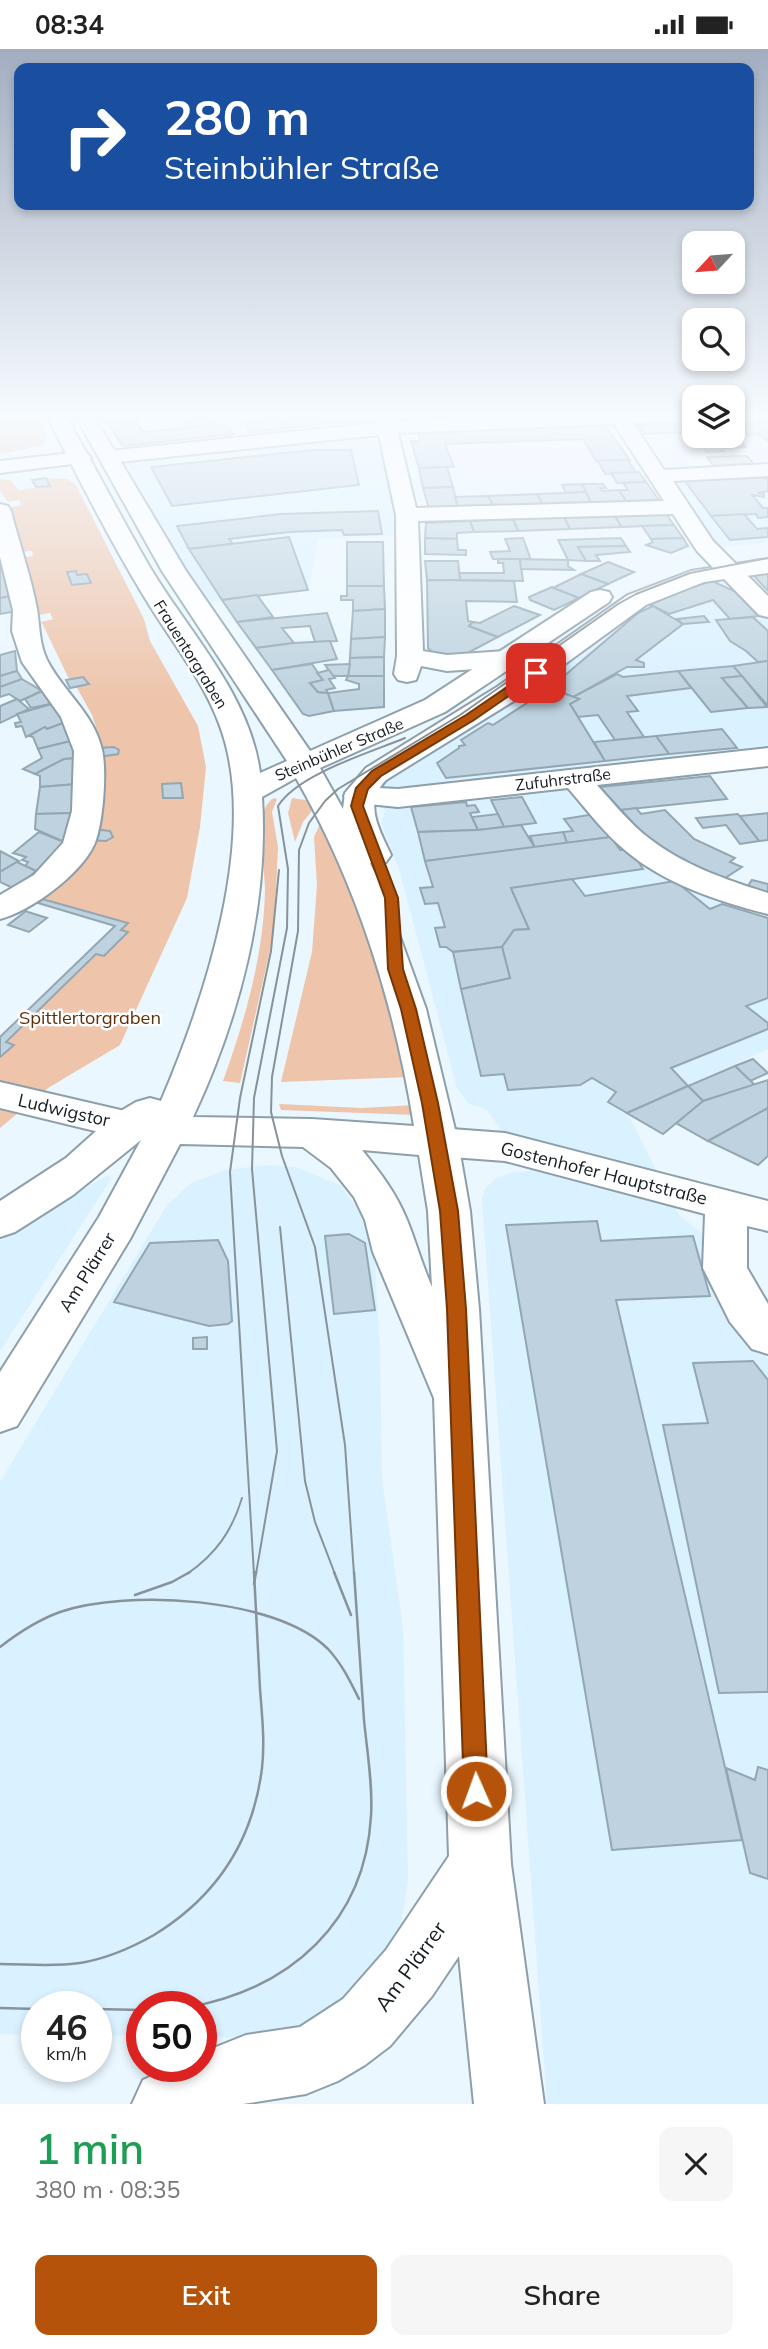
<!DOCTYPE html>
<html lang="en">
<head>
<meta charset="utf-8">
<style>
  :root { --surface:#fff; --page:#f6f6f6; --text:#222; --muted:#767676; --accent:#b45309 }
  body { margin:0; font-family:Mulish,sans-serif; background:var(--page); color:var(--text); height:100vh; display:flex; flex-direction:column; font-size:26px; white-space:nowrap }
  * { box-sizing:border-box; margin:0 }
  p { font-size:23px; color:var(--muted) }
  .icon { flex:none; width:38px; height:38px; fill:none; stroke:currentColor; stroke-width:2; stroke-linecap:round; stroke-linejoin:round }
  .map { position:relative; height:2055px; overflow:hidden }
  .drawer { display:flex; flex-direction:column; background:var(--surface); flex:1 }
  .drawer>* { flex:none }
  .hud { position:absolute; left:14px; top:14px; width:740px; height:147px; border-radius:14px; box-shadow:0 4px 10px #0003; background:#1a4fa0; color:#fff; overflow:hidden }
  .needle { width:46px; rotate:244deg }
  .tools { position:absolute; left:682px; top:182px; display:grid; gap:14px }
  .tools a { display:grid; place-items:center; width:63px; height:63px; border-radius:14px; background:var(--surface); box-shadow:0 4px 10px #0003; font-size:35px }
  .speed { position:absolute; left:21px; top:1942px; display:flex; gap:14px; font-size:35px; font-weight:700; text-align:center }
  .speed>* { display:grid; place-content:center; width:91px; height:91px; border-radius:50%; background:var(--surface); box-shadow:0 4px 10px #0003; line-height:1 }
  .speed small { font-size:18px; font-weight:400 }
  .speed .limit { border:10px solid #d22; background:#fff; color:#111 }
  .pin { position:absolute; display:grid; place-items:center; width:60px; height:60px; color:#fff; margin:-30px; border-radius:14px; box-shadow:0 4px 10px #0006 }
  .me { position:absolute; width:77px; margin:-38px; rotate:358deg; stroke-linejoin:round; filter:drop-shadow(0 0 5px #0008) }
  .turn { display:flex; align-items:center; gap:24px; height:147px; padding:0 35px; font-size:32px }
  .turn .icon { width:91px; height:91px; stroke-width:2.5 }
  .turn b { display:block; font-size:49px; line-height:60px }
  .round { display:grid; place-items:center; flex:none; width:74px; height:74px; border-radius:14px; background:var(--page) }
  .overview { display:flex; align-items:center; justify-content:space-between; height:119px; padding:0 35px }
  h1 { font-size:42px; font-weight:600; line-height:52px; color:#1e9e55 }
  .cta { display:flex; gap:14px; margin-top:auto; padding:14px 35px }
  .cta a { flex:1; height:80px; border-radius:14px; background:var(--accent); color:#fff; font-size:28px; font-weight:600; line-height:80px; text-align:center }
  .cta a+a { background:var(--page); color:var(--text) }
  .status { display:flex; justify-content:space-between; align-items:center; height:49px; padding:0 35px; background:var(--surface); direction:ltr }
  .status svg { height:19px; fill:currentColor }
  .map>svg:first-child { display:block }
</style>
</head>
<body>
<div class="status"><b>08:34</b><svg viewBox="0 0 49 12"><path d="M0 12V9h3v3zM5 12V6h3v6zM10 12V3h3v9zM15 12V0h3v12zM26 1h20v11H26zM47 4h2v5h-2z"/></svg></div>
<div class="map">
<svg width="768" height="2055" viewBox="0 0 768 2055">
  <rect width="100%" height="100%" fill="#eaf7ff"/>
  <g fill="#daf1ff">
    <polygon points="367,388 383,396 398,480 395,487 319,490 308,541 203,554 127,414"/>
    <polygon points="768,422 768,494 726,498 712,494 671,432"/>
    <polygon points="715,530 736,537 768,569 768,700 572,720 566,724 633,797 768,859 768,1000 627,1064 679,1166 703,1185 747,1285 768,1310 768,2055 547,2055 482,1151 485,1140 495,1130 513,1123 530,1122 487,1061 468,1054 457,1039 401,827 381,773 385,763 379,742 383,732 653,547"/>
    <polygon points="267,1116 295,1118 340,1136 360,1163 375,1214 380,1301 382,1430 403,1579 408,1832 398,1893 309,1989 201,1988 201,1958 142,1958 142,1987 96,1986 96,1958 37,1958 37,1986 0,1985 0,1433 167,1156 191,1134 226,1121"/>
    <polygon points="107,1127 111,1128 107,1136 0,1302 0,1192 63,1151"/>
  </g>
  <g fill="#eec4ab">
    <polygon points="0,366 34,366 46,386 44,396 0,405"/>
    <polygon points="46,429 68,430 76,436 144,570 150,592 198,677 206,718 200,778 187,849 120,996 48,1039 0,1079 0,1008 14,996 6,993 96,905 104,907 128,883 121,881 127,873 42,850 76,822 93,792 106,792 113,788 110,782 97,781 102,761 102,708 114,706 119,701 114,698 103,699 92,666 76,637 88,634 83,628 69,630 43,576 41,573 53,570 50,564 39,566 21,509 33,507 32,502 21,503 11,458 22,456 19,451 8,453 0,442 0,430 10,431 19,441 50,437"/>
    <path d="M274 749 277 750 272 763 278 798 274 883 240 1034 223 1032C245 971 264 905 265 840 265 816 251 762 274 749Z"/>
    <polygon points="292,749 311,752 315,758 303,773 295,793 288,764"/>
    <polygon points="322,771 385,921 410,1028 281,1033 312,903 317,836 314,788"/>
    <polygon points="279,1055 362,1059 415,1056 416,1066 281,1061"/>
  </g>
  <g fill="#bed3df" stroke="#93a7b3" stroke-width="2">
    <polygon points="102,366 131,366 136,372 108,375"/>
    <polygon points="264,366 277,366 287,379 250,383 244,374 268,371"/>
    <polygon points="332,366 360,366 362,372 328,375 322,367"/>
    <polygon points="402,366 548,366 404,371"/>
    <polygon points="208,367 215,376 189,379 182,370"/>
    <polygon points="322,367 328,375 287,379 281,371"/>
    <polygon points="136,372 143,383 226,375 234,385 123,397 108,375"/>
    <polygon points="686,374 695,374 695,383 644,385 637,376"/>
    <polygon points="751,374 768,374 768,392 757,385 746,386 737,375"/>
    <polygon points="604,375 630,411 596,412 583,390 445,395 454,418 419,419 411,392 420,392 418,384 576,378 574,376"/>
    <polygon points="741,392 746,398 721,399 724,402 706,403 700,393"/>
    <polygon points="313,401 351,401 359,436 172,457 151,418"/>
    <polygon points="747,407 754,415 714,417 707,408"/>
    <polygon points="628,411 636,424 605,425 598,412"/>
    <polygon points="447,418 453,438 423,439 419,419"/>
    <polygon points="639,423 646,433 617,434 611,424"/>
    <polygon points="46,429 50,437 36,438 32,431"/>
    <polygon points="768,429 768,442 758,444 764,445 764,448 752,446 763,459 768,459 768,468 758,469 756,465 711,467 684,431"/>
    <polygon points="646,433 659,451 626,452 619,441 628,441 623,434"/>
    <polygon points="582,435 603,435 606,439 600,439 602,442 619,441 626,452 591,454"/>
    <polygon points="582,435 586,443 566,444 562,436"/>
    <polygon points="453,438 458,459 429,460 423,439"/>
    <polygon points="586,443 591,454 543,456 537,445"/>
    <polygon points="537,445 543,456 494,458 488,447"/>
    <polygon points="488,447 494,458 458,459 455,448"/>
    <polygon points="378,462 382,485 344,486 342,481 289,483 229,490 233,495 189,500 177,477 281,465"/>
    <polygon points="666,465 674,476 621,478 615,467"/>
    <polygon points="744,465 757,480 768,479 768,488 730,491 711,467"/>
    <polygon points="615,467 621,478 570,480 564,468"/>
    <polygon points="564,468 570,480 518,482 513,470"/>
    <polygon points="513,470 518,482 474,483 470,472"/>
    <polygon points="470,472 474,483 457,484 457,490 425,489 426,474"/>
    <polygon points="674,476 683,489 651,490 642,477"/>
    <polygon points="289,488 308,541 222,551 189,500"/>
    <polygon points="425,489 457,490 458,501 466,501 466,506 425,505"/>
    <polygon points="523,489 531,511 493,510 490,503 510,502 505,490"/>
    <polygon points="621,489 626,497 578,498 586,512 568,511 558,491"/>
    <polygon points="683,489 688,497 671,504 646,496 653,493 651,490"/>
    <polygon points="347,493 383,493 384,537 347,537"/>
    <polygon points="626,497 630,503 596,506 600,512 586,512 578,498"/>
    <polygon points="498,510 520,510 523,532 460,531 459,524 504,524 503,514 498,514"/>
    <polygon points="520,510 568,511 568,517 574,521 521,520"/>
    <polygon points="425,512 458,512 460,531 427,531"/>
    <polygon points="608,513 634,523 608,535 581,525"/>
    <polygon points="2,517 11,547 0,549 0,518"/>
    <polygon points="76,522 77,526 87,525 91,534 72,536 67,523"/>
    <polygon points="768,524 768,542 753,526"/>
    <polygon points="581,525 608,535 579,549 553,539"/>
    <polygon points="427,531 514,532 517,553 466,552 468,572 473,573 469,577 498,588 464,606 434,605 428,599"/>
    <polygon points="712,532 736,543 759,567 730,570 713,551 669,565 645,553"/>
    <polygon points="347,537 384,537 385,560 353,562 353,551 341,551 341,547 347,547"/>
    <polygon points="552,538 553,539 579,549 554,561 530,551 529,548"/>
    <polygon points="257,546 273,568 237,573 222,551"/>
    <polygon points="11,547 17,562 0,565 0,549"/>
    <polygon points="514,557 540,566 498,588 469,577 473,573 480,574"/>
    <polygon points="653,557 683,575 636,611 644,614 644,618 627,618 573,648 550,639 638,564"/>
    <polygon points="385,560 385,588 351,590 353,562"/>
    <polygon points="327,564 337,592 315,593 310,577 282,579 294,594 256,599 237,573"/>
    <polygon points="704,567 709,573 683,575 677,570"/>
    <polygon points="753,568 768,582 768,612 758,613 746,602 730,592 716,571"/>
    <polygon points="385,588 384,608 350,609 351,590"/>
    <polygon points="330,592 337,610 272,621 256,599 294,594"/>
    <polygon points="15,602 17,622 0,627 0,606"/>
    <polygon points="384,608 384,627 348,627 350,609"/>
    <polygon points="768,612 768,657 733,617"/>
    <polygon points="312,615 323,631 310,634 318,643 328,644 334,662 309,667 303,665 272,621"/>
    <polygon points="350,615 348,627 333,627 325,616"/>
    <polygon points="733,617 742,627 722,629 748,659 711,663 678,622"/>
    <polygon points="329,621 335,629 329,630 335,639 326,641 328,644 318,643 310,634 323,631 317,624"/>
    <polygon points="17,622 22,630 0,638 0,627"/>
    <polygon points="678,622 691,639 627,647 638,662 627,663 644,688 615,691 598,666 578,668 570,655 579,650 573,648 617,625 623,628"/>
    <polygon points="348,627 384,627 384,658 334,662 328,644 359,640 359,635 346,631"/>
    <polygon points="742,627 767,658 748,659 722,629"/>
    <polygon points="83,628 89,635 70,639 66,631"/>
    <polygon points="22,630 42,642 20,652 9,645 0,648 0,638"/>
    <polygon points="550,639 579,650 570,655 605,712 446,729 437,714 459,699 459,697 465,696 461,691 488,674 493,676"/>
    <polygon points="42,642 55,654 31,659 25,650"/>
    <polygon points="17,650 29,660 0,674 0,657"/>
    <polygon points="55,654 63,674 47,680 45,678 26,688 22,677 16,678 15,674 21,673 17,665"/>
    <polygon points="63,674 71,692 38,700 33,688 29,687 45,678 47,680"/>
    <polygon points="722,680 737,699 669,705 656,687"/>
    <polygon points="656,687 669,705 605,712 594,693"/>
    <polygon points="71,692 78,709 64,710 35,725 23,720 42,709 38,700"/>
    <polygon points="114,698 119,701 118,705 99,708 99,699"/>
    <polygon points="78,709 77,735 40,738 40,727 35,725 64,710"/>
    <polygon points="710,727 727,750 621,761 600,738"/>
    <polygon points="181,734 183,749 163,749 162,735"/>
    <polygon points="77,735 75,764 36,765 40,738"/>
    <polygon points="522,748 536,774 504,778 491,751"/>
    <polygon points="466,753 467,757 475,756 479,763 470,764 478,781 418,783 411,758"/>
    <polygon points="636,759 641,765 665,761 694,790 735,809 730,813 742,818 722,831 655,797 621,761"/>
    <polygon points="75,764 69,795 35,780 36,765"/>
    <polygon points="768,764 768,791 759,792 740,767"/>
    <polygon points="498,765 504,778 478,781 472,768"/>
    <polygon points="595,765 618,787 567,794 563,783 573,782 564,770"/>
    <polygon points="738,765 759,792 740,795 726,776 703,779 696,769"/>
    <polygon points="521,776 535,799 425,812 418,783 478,781"/>
    <polygon points="92,780 110,782 113,788 106,792 87,791"/>
    <polygon points="39,783 69,795 36,822 25,817 28,813 22,811 26,808 13,804"/>
    <polygon points="563,783 567,794 535,799 530,787"/>
    <polygon points="611,788 620,801 631,801 643,820 511,839 529,880 514,881 502,898 453,903 446,898 440,898 435,879 445,878 438,854 425,855 420,839 433,838 425,812"/>
    <polygon points="0,802 19,812 0,823"/>
    <polygon points="17,813 36,822 15,840 0,833 0,823"/>
    <polygon points="572,830 585,847 675,832 710,860 722,855 768,869 768,949 746,957 768,974 768,980 671,1019 688,1037 627,1064 608,1053 616,1043 592,1029 580,1036 508,1041 504,1025 481,1027 461,940 510,929 502,898 514,881 529,880 511,839"/>
    <polygon points="752,831 768,835 768,848 745,841"/>
    <polygon points="42,850 128,874 121,881 128,883 104,907 96,905 6,993 14,996 0,1008 0,988 115,877 38,854"/>
    <polygon points="26,862 28,863 47,869 29,883 8,876"/>
    <polygon points="502,898 510,929 461,940 453,903"/>
    <polygon points="753,1010 768,1024 750,1032 735,1017"/>
    <polygon points="735,1017 756,1037 703,1052 688,1037"/>
    <polygon points="768,1031 768,1059 708,1092 676,1074 703,1052"/>
    <polygon points="688,1037 703,1052 663,1085 627,1064"/>
    <polygon points="768,1059 768,1107 758,1116 708,1092"/>
    <polygon points="597,1172 601,1192 693,1187 710,1247 616,1251 742,1791 612,1801 506,1176"/>
    <polygon points="349,1185 365,1194 375,1261 334,1265 325,1187"/>
    <polygon points="218,1191 228,1212 232,1272 228,1275 209,1277 114,1253 150,1194"/>
    <polygon points="207,1288 207,1300 193,1300 193,1289"/>
    <polygon points="753,1312 768,1331 768,1643 719,1644 663,1376 708,1374 693,1314"/>
    <polygon points="758,1718 768,1721 768,1830 750,1824 726,1719 755,1731"/>
  </g>
  <g fill="none" stroke-linecap="round" stroke-linejoin="round">
    <g stroke="#8c9fab" stroke-width="4">
      <g id="minor">
        <path d="M375 366H393L395 372 551 366H695V372L633 374 664 421 768 415V427L673 432 713 492 768 547V568L759 566 697 502 673 465 418 472 423 602 447 606 505 602 514 604 518 610 514 616 505 618 447 622 421 617 416 631 407 633 398 631 394 625 397 607 396 466 379 386 109 414 102 412 99 408 102 404 109 402 376 374ZM614 375 664 452 416 459 398 384Z"/>
        <polygon points="756,366 768,366 768,372 758,370"/>
        <polygon points="81,403 88,405 91,409 88,413 0,424 0,412"/>
        <path d="M0 455 8 457 11 462C19 494 31 527 37 560 40 578 39 594 47 611 63 643 94 664 102 701 107 722 103 777 94 796 80 826 31 862 0 870V846L34 826 63 794 72 762 74 702 61 668 22 613 12 582 13 561 0 508Z"/>
        <path d="M768 699V717L597 736C614 755 630 775 650 790 685 817 727 831 768 844V865C720 853 665 835 626 802 604 784 587 761 568 739L398 758 348 753 344 747 348 741 359 738 398 740Z"/>
        <polygon points="0,1033 142,1066 148,1076 142,1086 128,1090 0,1059"/>
        <polygon points="438,1079 505,1084 768,1152 768,1182 747,1177 747,1219 768,1255 768,1305 752,1300 730,1273 703,1219 705,1165 505,1112 438,1107 424,1103 418,1093 424,1083"/>
      </g>
    </g>
    <g stroke="#8c9fab" stroke-width="4">
      <path id="major" d="M47 366H65C95 417 121 469 151 520 190 585 250 646 260 724L287 712 162 522 75 366H93L186 522 310 702 425 651 591 543 600 541 609 543 612 548 609 553 445 663 320 719 343 760 345 744 366 719 497 638 628 546 691 522 768 510V524L704 533 646 556 517 650 386 731C363 755 379 780 391 806L386 813 370 814 383 841 426 960 458 1093 470 1162 479 1260 511 1815 544 2055H474L459 1907 432 1947 390 1997 365 2016 338 2032 306 2045 243 2055H132L143 2031 171 2018H201V2004L246 1986 300 1978 343 1950 386 1901 449 1807 434 1349 373 1203 365 1171 354 1148 331 1119 303 1098 180 1095 130 1190 17 1377 0 1383V1323L99 1168 141 1091 73 1146 15 1183 0 1188V1152L66 1109 114 1066 136 1053 150 1049 161 1052C205 949 260 785 220 677 203 630 170 591 145 549 109 490 77 427 47 366ZM296 729C357 835 395 957 414 1077L312 1070 193 1068C239 970 269 857 262 748ZM362 1101 419 1106 428 1162 432 1238C422 1216 416 1193 407 1171 396 1144 380 1123 362 1101Z"/>
    </g>
    <use href="#minor" fill="#fff" fill-rule="evenodd"/>
    <use href="#major" fill="#fff" fill-rule="evenodd"/>
    <g stroke="#889399" stroke-width="2">
      <polyline points="280,1178 305,1432 315,1473 335,1525"/>
      <path d="M187 1525C216 1505 232 1482 242 1449"/>
      <polyline points="254,1525 230,1123 240,1049 271,902 279,821"/>
      <path d="M256 1525 277 1402 252 1120 254 1049 287 879 288 820 278 757C298 725 369 704 405 689"/>
      <polyline points="354,1525 345,1396 315,1198 282,1107 271,1063 272,1028 298,882 299,801 309,774 325,752 338,740 460,666 618,555 636,545 690,524 768,509"/>
    </g>
    <g stroke="#889399" stroke-width="2.5">
      <polyline points="334,1523 351,1566"/>
      <polyline points="254,1535 256,1523"/>
      <polyline points="135,1546 172,1533 190,1523"/>
      <path d="M0 1598C18 1584 38 1571 60 1563 127 1540 276 1548 328 1600 342 1615 350 1632 359 1650"/>
      <path d="M0 1915C26 1915 53 1918 80 1914 105 1910 131 1899 154 1886 216 1848 253 1792 262 1719 265 1693 262 1666 260 1640 258 1601 256 1562 254 1523"/>
      <path d="M190 1958C291 1939 365 1873 371 1767 373 1736 367 1702 364 1671 361 1622 357 1572 354 1523"/>
      <polyline points="0,1959 37,1960"/>
      <polyline points="96,1960 142,1961"/>
    </g>
  </g>
  <linearGradient id="sky" x2="0" y2="1"><stop stop-color="#a2aec0"/><stop offset="0.56" stop-color="#f6fbff"/><stop offset="1" stop-color="#f6fbff" stop-opacity="0"/></linearGradient>
  <rect width="768" height="653" fill="url(#sky)"/>
  <polygon fill="#b45309" stroke="#753606" stroke-width="2" points="532,621 542,624 474,671 381,727 368,740 363,757 398,849 403,920 416,960 438,1054 458,1162 466,1260 488,1742 485,1751 476,1755 467,1751 464,1742 447,1260 440,1162 422,1054 401,960 388,920 385,849 351,757 356,739 372,722 466,666"/>
  <g text-anchor="middle" dominant-baseline="central" stroke-width="5" stroke-linejoin="round" paint-order="stroke">
    <g font-size="16" fill="#141c20" stroke="#fff">
      <text transform="translate(191 605) rotate(58)">Frauentorgraben</text>
      <text transform="translate(339 700) rotate(-23)">Steinbühler Straße</text>
      <text transform="translate(563 730) rotate(-7)">Zufuhrstraße</text>
    </g>
    <g font-size="18" fill="#612f07" stroke="#fff">
      <text x="90" y="968">Spittlertorgraben</text>
    </g>
    <g font-size="18" fill="#141c20" stroke="#fff">
      <text transform="translate(64 1061) rotate(13)">Ludwigstor</text>
      <text transform="translate(604 1124) rotate(14)">Gostenhofer Hauptstraße</text>
      <text transform="translate(87 1223) rotate(-58)">Am Plärrer</text>
    </g>
    <g font-size="21" fill="#141c20" stroke="#fff">
      <text transform="translate(410 1917) rotate(-54)">Am Plärrer</text>
    </g>
  </g>
</svg>
<div class="tools">
<a><svg class="needle" viewBox="-14 -14 28 28"><path d="M0-13l5 13h-10z" fill="#e53935"/><path d="M0 13l5-13h-10z" fill="#767676"/></svg></a>
<a><svg class="icon" aria-label="search" viewBox="0 0 24 24"><circle cx="10" cy="10" r="6"/><path d="M15 15l6 6"/></svg></a>
<a><svg class="icon" aria-label="layers" viewBox="0 0 24 24"><path d="M12 4l9 5-9 5-9-5zM3 14l9 5 9-5"/></svg></a>
</div>
<div class="speed"><div>46<small>km/h</small></div><div class="limit">50</div></div>
<div class="pin" style="left:536px;top:624px;background:#d93025"><svg class="icon" aria-label="arrive" viewBox="0 0 24 24"><path d="M6 21V4h12l-3 4 3 4H6"/></svg></div>
<svg class="me" style="left:476px;top:1742px" viewBox="-20 -20 40 40"><circle r="17" fill="#b45309" stroke="#fff" stroke-width="3"/><path d="M0-11L8 9 0 5-8 9z" fill="#fff"/></svg>
<div class="hud">
<div class="turn"><svg class="icon" aria-label="right" viewBox="0 0 24 24"><path d="M7 20v-9h11M14 6l5 5-5 5"/></svg><div><b>280 m</b>Steinbühler Straße</div></div>
</div>
</div>
<section class="drawer">
<div class="overview"><div><h1>1 min</h1><p>380 m · 08:35</p></div><a class="round"><svg class="icon" aria-label="close" viewBox="0 0 24 24"><path d="M6 6l12 12M18 6L6 18"/></svg></a></div>
<div class="cta"><a>Exit</a><a>Share</a></div>
</section>
</body>
</html>
